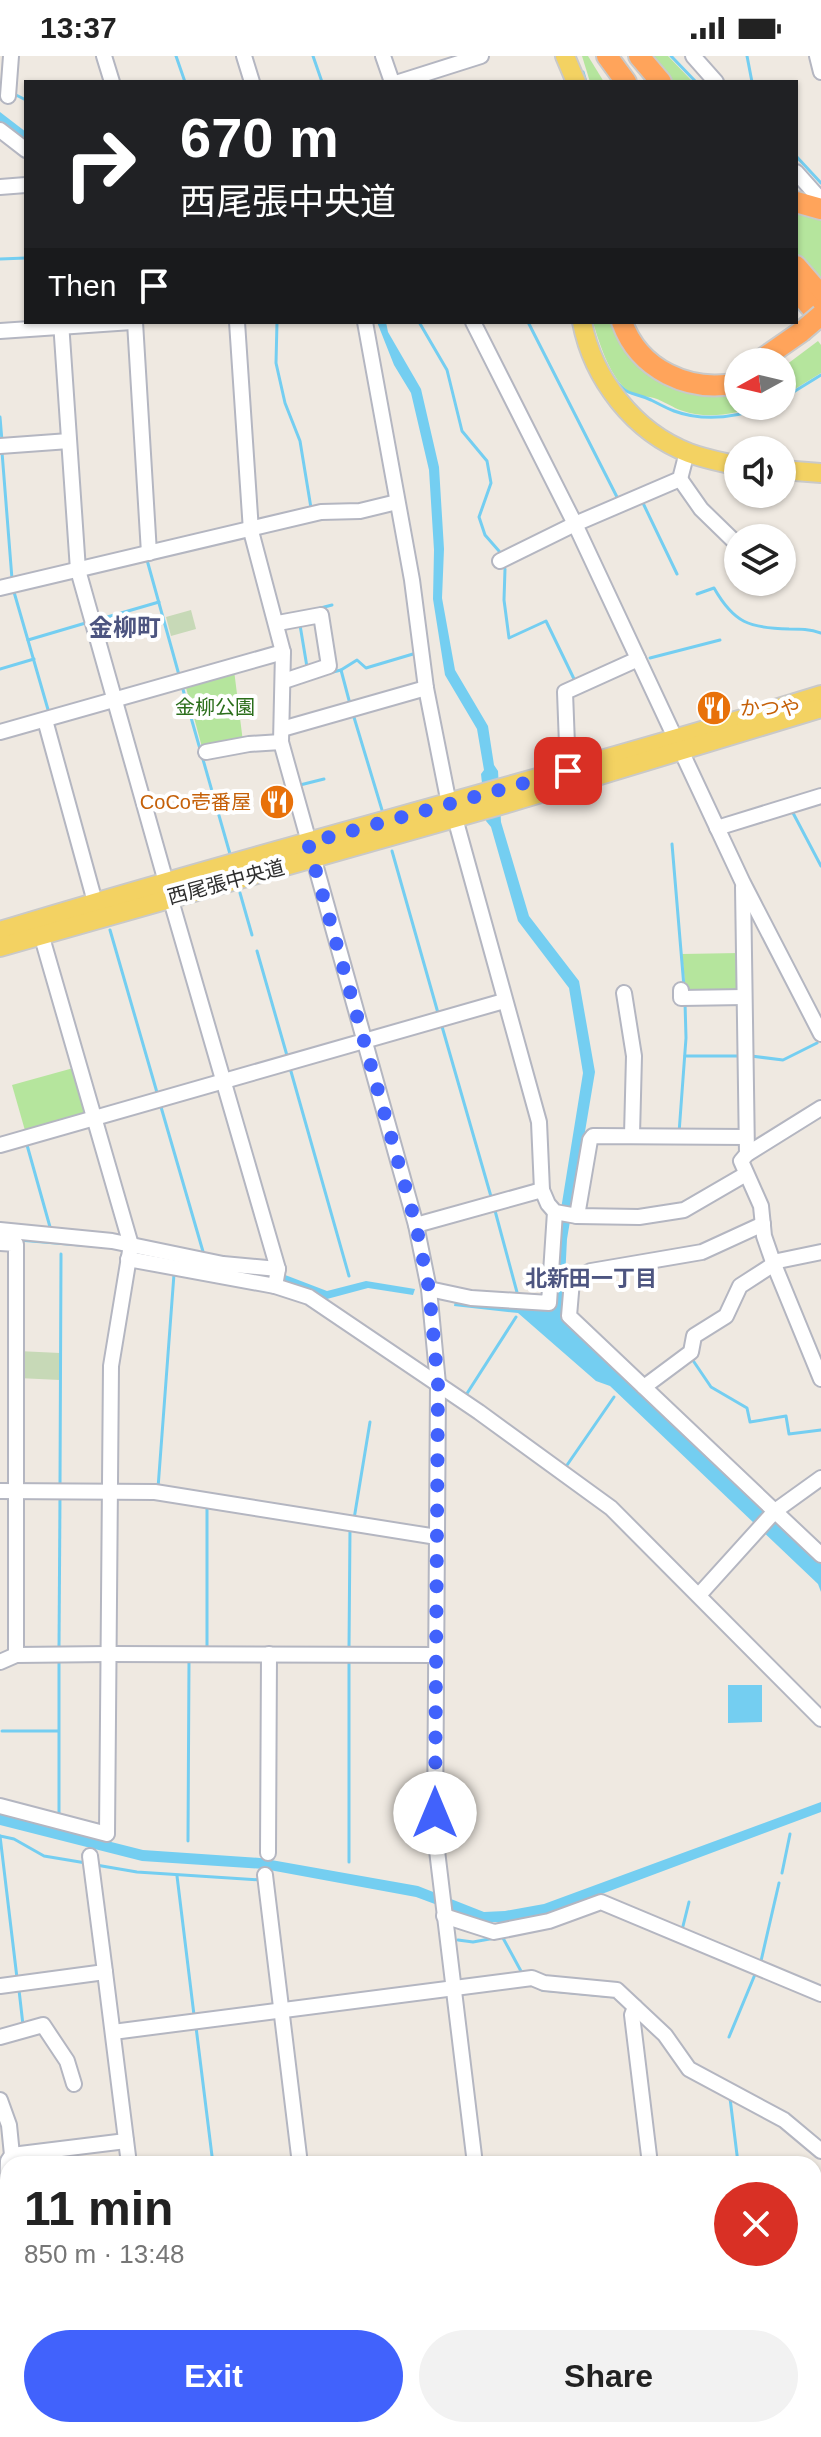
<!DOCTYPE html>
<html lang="en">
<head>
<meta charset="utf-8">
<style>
  :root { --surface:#fff; --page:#f2f2f2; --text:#222; --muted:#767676; --accent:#4162fc }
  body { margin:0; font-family:Helvetica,"Noto Sans JP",sans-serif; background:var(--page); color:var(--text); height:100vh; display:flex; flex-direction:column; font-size:30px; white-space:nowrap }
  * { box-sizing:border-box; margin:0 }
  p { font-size:26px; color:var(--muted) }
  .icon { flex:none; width:44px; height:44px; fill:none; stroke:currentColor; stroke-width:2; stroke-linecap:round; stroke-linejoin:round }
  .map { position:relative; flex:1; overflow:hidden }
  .details { position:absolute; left:0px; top:2100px; width:822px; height:282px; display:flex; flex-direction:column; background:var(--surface); border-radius:24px 24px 0 0; box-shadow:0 2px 6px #0004 }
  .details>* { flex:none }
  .hud { position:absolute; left:24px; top:24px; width:774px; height:244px; border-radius:0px; box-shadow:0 2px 6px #0004; background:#202124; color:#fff; overflow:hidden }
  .needle { width:52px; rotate:262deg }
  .buttons { position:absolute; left:724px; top:292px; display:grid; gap:16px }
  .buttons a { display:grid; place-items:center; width:72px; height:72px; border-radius:50%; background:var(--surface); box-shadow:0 2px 6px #0004; font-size:40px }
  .pin { position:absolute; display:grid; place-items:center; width:68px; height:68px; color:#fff; margin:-34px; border-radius:16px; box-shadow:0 4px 12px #0006 }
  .me { position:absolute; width:88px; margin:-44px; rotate:0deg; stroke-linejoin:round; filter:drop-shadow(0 0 6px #0008) }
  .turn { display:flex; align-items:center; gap:28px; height:168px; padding:0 24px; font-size:36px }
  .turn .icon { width:104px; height:104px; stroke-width:2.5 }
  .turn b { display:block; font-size:56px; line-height:68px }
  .then { display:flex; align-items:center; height:76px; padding:0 24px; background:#0003; gap:16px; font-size:30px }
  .round { display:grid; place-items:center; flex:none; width:84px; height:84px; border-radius:42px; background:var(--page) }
  .head { display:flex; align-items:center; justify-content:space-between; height:136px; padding:0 24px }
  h1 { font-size:48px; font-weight:600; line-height:60px }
  .primary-button { display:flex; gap:16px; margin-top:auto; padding:16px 24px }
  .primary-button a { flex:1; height:92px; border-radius:48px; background:var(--accent); color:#fff; font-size:32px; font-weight:600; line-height:92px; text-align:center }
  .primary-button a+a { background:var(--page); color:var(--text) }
  .status { display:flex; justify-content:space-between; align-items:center; height:56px; padding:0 40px; background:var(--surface); direction:ltr }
  .status svg { height:22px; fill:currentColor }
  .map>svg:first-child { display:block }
</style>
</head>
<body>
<div class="status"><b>13:37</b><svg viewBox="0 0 49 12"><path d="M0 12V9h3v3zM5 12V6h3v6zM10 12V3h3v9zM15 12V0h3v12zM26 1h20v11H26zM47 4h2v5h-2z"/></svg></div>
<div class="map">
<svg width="821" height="2381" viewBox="0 0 821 2381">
  <rect width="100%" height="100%" fill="#efe9e1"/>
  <g fill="#b5e59d">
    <polygon points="582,0 588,0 604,26 590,26"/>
    <polygon points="648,0 668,0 693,26 670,26"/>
    <polygon points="796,136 821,165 821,224 796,196"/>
    <path d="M593 266H616L639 305 738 332V350H762C737 357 709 364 683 355 673 352 664 345 654 342 648 340 642 341 636 339 613 332 599 287 593 266Z"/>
    <polygon points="818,285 821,289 821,317 782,341 782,312"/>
    <polygon points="234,614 243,686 203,695 185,628"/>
    <polygon points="739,897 740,932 737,936 686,936 682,898"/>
    <polygon points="77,1011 87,1060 26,1078 12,1029"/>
    <polygon points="747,2374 789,2374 779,2381 739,2381"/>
  </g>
  <g fill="#c7d9b7">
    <polygon points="191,554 196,573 171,580 166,561"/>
    <polygon points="18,1295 60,1297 60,1324 18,1322"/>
  </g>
  <g fill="#74cef1">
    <polygon points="0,56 26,76 26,85 0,66"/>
    <polygon points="377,266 386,266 388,276 421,333 439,411 444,493 442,542 455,614 488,670 494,709 498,715 501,766 529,860 579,925 595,1016 567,1183 563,1262 821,1508 821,1536 818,1528 610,1330 596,1325 518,1257 454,1250 455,1244 553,1254 556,1184 583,1017 569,932 518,865 491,771 486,765 481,718 484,714 477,673 445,619 433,543 434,494 429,414 411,337 394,309"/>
    <polygon points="0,1178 112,1188 280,1217 327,1235 366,1225 415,1233 413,1239 368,1232 327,1243 280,1225 111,1193 0,1184"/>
    <polygon points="728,1629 762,1629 762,1666 728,1667"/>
    <polygon points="821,1746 821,1756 551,1857 505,1866 483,1866 416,1841 264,1813 142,1805 0,1769 0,1758 143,1794 260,1802 418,1830 484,1856 505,1855 544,1848"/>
    <polygon points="560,2104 659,2108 511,2108"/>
  </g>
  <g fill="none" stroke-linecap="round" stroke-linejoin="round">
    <g stroke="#74cef1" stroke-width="3">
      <polyline points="176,0 185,26"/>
      <polyline points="313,0 322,26"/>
      <polyline points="671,0 696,26"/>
      <polyline points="747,0 752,26"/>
      <polyline points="583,16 586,26"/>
      <polyline points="12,37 26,44"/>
      <polyline points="796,100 821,127"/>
      <polyline points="0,203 26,202"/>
      <polyline points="277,266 276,307 285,347 300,385 311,452"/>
      <polyline points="419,266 447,314 462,375 487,405 491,427 479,461 485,479 499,495"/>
      <polyline points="528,266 618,443"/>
      <path d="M611 318C628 342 628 334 651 344 659 348 666 352 674 355 704 366 738 361 767 350"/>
      <polyline points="782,343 821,319"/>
      <polyline points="0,361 2,385"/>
      <polyline points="2,396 12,523"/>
      <polyline points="642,445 677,518"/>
      <polyline points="147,504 179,619"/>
      <polyline points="505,513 504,544 509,582 546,565 575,625"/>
      <polyline points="14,536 49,657"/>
      <path d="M697 538 714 532C734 567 749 572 789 573 800 573 810 573 821 577"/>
      <polyline points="313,554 332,549"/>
      <polyline points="97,564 159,546"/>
      <polyline points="300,569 307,611"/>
      <polyline points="28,584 89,566"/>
      <polyline points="650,602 720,584"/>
      <polyline points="0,613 34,603"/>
      <polyline points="341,614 350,648"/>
      <polyline points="329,617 341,614 357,604 366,612 413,598"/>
      <polyline points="182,630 230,798"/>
      <polyline points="353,658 382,754"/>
      <polyline points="300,729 324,723"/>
      <polyline points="792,755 821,810"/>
      <polyline points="672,788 684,931"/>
      <polyline points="392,795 438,957"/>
      <polyline points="240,837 252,879"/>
      <polyline points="110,874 158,1040"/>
      <polyline points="257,895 288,1003"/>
      <polyline points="441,967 492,1144"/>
      <polyline points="685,1000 741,1000"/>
      <polyline points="751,1000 783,1004 817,987"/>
      <polyline points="290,1012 349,1220"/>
      <polyline points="161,1051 204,1199"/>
      <polyline points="679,1077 686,982 685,946"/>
      <polyline points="27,1089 50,1171"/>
      <polyline points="494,1151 518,1240"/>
      <polyline points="692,1303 711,1331 747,1352 750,1366 786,1360 789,1378 821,1374"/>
      <polyline points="466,1339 516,1261"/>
      <polyline points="565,1412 614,1341"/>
      <polyline points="60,1430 61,1198"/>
      <polyline points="158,1432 174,1218"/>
      <polyline points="354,1463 370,1366"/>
      <polyline points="207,1591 207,1451"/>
      <polyline points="59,1592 60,1440"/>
      <polyline points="349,1592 350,1472"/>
      <polyline points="349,1605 349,1806"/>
      <polyline points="2,1675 58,1675"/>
      <polyline points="59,1760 59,1605"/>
      <polyline points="0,1780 17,1922"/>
      <polyline points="0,1780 14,1783 44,1800 86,1807"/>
      <polyline points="188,1785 189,1605"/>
      <polyline points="96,1809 137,1816 260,1824"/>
      <polyline points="782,1817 790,1778"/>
      <polyline points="177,1820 194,1959"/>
      <polyline points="682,1874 689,1846"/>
      <polyline points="503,1882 522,1917"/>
      <polyline points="458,1884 473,1886 506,1880"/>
      <polyline points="761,1905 779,1827"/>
      <polyline points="536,1931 542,1934 615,1941"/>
      <polyline points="19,1934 23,1969"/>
      <polyline points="196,1971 213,2108"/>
      <polyline points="729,1981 756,1916"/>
      <polyline points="727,2041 730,2042 738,2107"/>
      <polyline points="814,2300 821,2295"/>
      <polyline points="97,2374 97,2381"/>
    </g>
    <g stroke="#b4b6c1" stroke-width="18">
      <g id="minor">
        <polyline points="104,0 112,26"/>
        <polyline points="244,0 252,26"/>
        <polyline points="383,0 392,26"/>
        <polyline points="693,0 716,26"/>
        <polyline points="817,0 821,16"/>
        <polyline points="399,26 481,0"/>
        <polyline points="8,40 11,0"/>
        <polyline points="0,74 26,94"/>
        <polyline points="796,116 821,144"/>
        <polyline points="0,131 26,129"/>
        <polyline points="61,266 78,514 166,826"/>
        <polyline points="135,266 149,497"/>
        <polyline points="237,266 251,475 283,596 281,686 416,1169 429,1233 438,1328 435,1778 475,2108"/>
        <polyline points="365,266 412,524 426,632 449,748"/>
        <polyline points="473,266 575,468 743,827 821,978"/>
        <polyline points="0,275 132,266"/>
        <polyline points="0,390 69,385"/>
        <polyline points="680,423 701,453 738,489"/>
        <polyline points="500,505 575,468 680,423 687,396"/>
        <polyline points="0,532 321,456 360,455 397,446"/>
        <polyline points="278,567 321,559 329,610 284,625"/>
        <polyline points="45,664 95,846"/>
        <polyline points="282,673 426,632"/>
        <polyline points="0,676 283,596"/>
        <polyline points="206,696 249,688 281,686"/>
        <polyline points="568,715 565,636 638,603"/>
        <polyline points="455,762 539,1066 542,1134 548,1148 555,1156 577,1160 639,1161 684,1154 746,1118"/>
        <polyline points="717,772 821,740"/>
        <polyline points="743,831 747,1098"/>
        <polyline points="170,841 278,1213 275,1230"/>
        <polyline points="681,934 681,942 744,941"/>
        <polyline points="624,937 634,1000 632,1079"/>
        <polyline points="821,1052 747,1098 741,1105 761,1150 764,1180 773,1206 821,1323"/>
        <polyline points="0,1089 504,945"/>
        <polyline points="577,1160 590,1084 593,1080 746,1081"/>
        <polyline points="416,1169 542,1134"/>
        <polyline points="0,1174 112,1185 223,1208 278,1213"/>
        <polyline points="0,1187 16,1188 16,1599"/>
        <polyline points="128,1203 275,1230 309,1241 479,1356 611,1452 821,1663"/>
        <polyline points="773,1206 821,1196"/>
        <polyline points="550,1224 572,1225 591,1215 702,1196 763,1168"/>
        <polyline points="572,1225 569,1260 821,1499"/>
        <polyline points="429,1233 471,1242 549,1247 555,1156"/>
        <polyline points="644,1331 691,1296 694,1280 726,1260 740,1230 774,1208"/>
        <polyline points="0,1435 155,1436 437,1481"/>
        <polyline points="699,1539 775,1455 821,1422"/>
        <polyline points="0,1606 16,1599 109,1598 436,1599"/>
        <polyline points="0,1750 107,1778 111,1310 131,1189 41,878"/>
        <polyline points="268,1797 269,1598"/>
        <polyline points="90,1800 105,1916"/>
        <polyline points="265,1819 300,2108"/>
        <polyline points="444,1860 494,1876 549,1865 601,1846 821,1938"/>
        <polyline points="0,1930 105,1916 129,2108"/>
        <polyline points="635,1951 632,1959 650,2108"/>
        <polyline points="113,1976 532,1922 544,1927 617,1934 665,1979 689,2013 784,2064 821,2095"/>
        <polyline points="0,1981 43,1969 67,2005 74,2028"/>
        <polyline points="0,2044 9,2069 12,2099 8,2105 6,2163 0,2162"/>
        <polyline points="12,2099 126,2085"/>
        <polyline points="814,2127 821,2127"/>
        <polyline points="0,2236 8,2237"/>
        <polyline points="814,2282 821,2281"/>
        <polyline points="0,2358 8,2357"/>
        <polyline points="164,2374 166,2381"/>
        <polyline points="250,2374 250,2381"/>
        <polyline points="339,2374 340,2381"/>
        <polyline points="478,2381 485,2380"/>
      </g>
    </g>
    <g stroke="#c9c9c9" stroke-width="22">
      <g id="major">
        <polyline points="565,0 576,26"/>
        <path d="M582 266C593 323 634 376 689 397 705 403 722 406 738 410"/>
        <polyline points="782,414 821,417"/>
        <path d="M0 875C272 792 549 723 821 639"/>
        <polyline points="0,891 511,746 821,652"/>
      </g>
    </g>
    <g stroke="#c9c9c9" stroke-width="24">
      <g id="highway">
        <polyline points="607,0 626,26"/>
        <polyline points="639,0 661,26"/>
        <polyline points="796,146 821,153"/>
        <polyline points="796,210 821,239"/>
        <polyline points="796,234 821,263"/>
        <path d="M622 266C639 314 689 337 738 327"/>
        <polyline points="758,306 801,276"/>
      </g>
    </g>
    <use href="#minor" stroke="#fff" stroke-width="14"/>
    <use href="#major" stroke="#f3d262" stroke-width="18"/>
    <use href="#highway" stroke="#ffa45b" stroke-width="20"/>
    <g stroke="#c9c9c9" stroke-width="24" stroke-linecap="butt">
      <polyline id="highway-bridge" points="801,276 821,259"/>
    </g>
    <use href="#highway-bridge" stroke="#ffa45b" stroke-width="20"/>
  </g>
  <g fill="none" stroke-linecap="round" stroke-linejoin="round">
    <polyline stroke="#4162fc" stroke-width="14" stroke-dasharray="0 25.2" points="435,1757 438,1328 429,1233 416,1169 308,787 568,715"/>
  </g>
  <defs>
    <g id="restaurant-disc" transform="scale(1.8)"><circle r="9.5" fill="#e8710a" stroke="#fff"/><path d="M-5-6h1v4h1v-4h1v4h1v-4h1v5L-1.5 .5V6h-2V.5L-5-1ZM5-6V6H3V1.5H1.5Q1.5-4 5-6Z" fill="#fff"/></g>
  </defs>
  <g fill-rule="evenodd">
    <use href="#restaurant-disc" x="714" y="652"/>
    <use href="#restaurant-disc" x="277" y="746"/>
  </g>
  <g text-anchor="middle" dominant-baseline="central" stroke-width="8" stroke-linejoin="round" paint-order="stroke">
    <g font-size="20" fill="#2b6e1b" stroke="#fff">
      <text x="215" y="651">金柳公園</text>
    </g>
    <g font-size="20" fill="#c56008" stroke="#fff" text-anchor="start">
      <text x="740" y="652">かつや</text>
      <text x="251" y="746" text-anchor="end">CoCo壱番屋</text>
    </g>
    <g font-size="20" fill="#2e2e2e" stroke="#fff">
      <text transform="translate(226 826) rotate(-15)">西尾張中央道</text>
    </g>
    <g font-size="22" font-weight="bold" fill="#4d5580" stroke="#fff">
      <text x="591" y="1222">北新田一丁目</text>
    </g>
    <g font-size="24" font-weight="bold" fill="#4d5580" stroke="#fff">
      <text x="125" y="571">金柳町</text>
    </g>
  </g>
</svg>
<div class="buttons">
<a><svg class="needle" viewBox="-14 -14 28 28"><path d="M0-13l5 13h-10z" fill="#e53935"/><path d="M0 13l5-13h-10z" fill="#767676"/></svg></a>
<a><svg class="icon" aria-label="sound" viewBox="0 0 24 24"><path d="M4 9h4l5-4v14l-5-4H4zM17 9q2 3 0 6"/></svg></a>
<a><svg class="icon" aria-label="layers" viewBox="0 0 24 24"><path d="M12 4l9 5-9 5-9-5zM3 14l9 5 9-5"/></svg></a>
</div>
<div class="pin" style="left:568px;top:715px;background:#d93025"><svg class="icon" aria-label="arrive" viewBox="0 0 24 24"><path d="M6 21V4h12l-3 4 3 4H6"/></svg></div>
<svg class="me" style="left:435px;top:1757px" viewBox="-20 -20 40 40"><circle r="19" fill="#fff"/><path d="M0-13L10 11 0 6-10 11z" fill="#4162fc"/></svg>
<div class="hud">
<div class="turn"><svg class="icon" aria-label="right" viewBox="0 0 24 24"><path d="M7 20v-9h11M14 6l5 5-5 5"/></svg><div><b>670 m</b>西尾張中央道</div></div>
<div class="then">Then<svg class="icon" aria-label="arrive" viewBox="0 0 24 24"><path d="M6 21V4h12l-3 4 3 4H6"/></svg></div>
</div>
<section class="details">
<div class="head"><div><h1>11 min</h1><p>850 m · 13:48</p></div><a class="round" style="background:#d93025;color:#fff"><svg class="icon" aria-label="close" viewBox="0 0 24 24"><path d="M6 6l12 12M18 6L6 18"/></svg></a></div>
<div class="primary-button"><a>Exit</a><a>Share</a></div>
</section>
</div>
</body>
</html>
